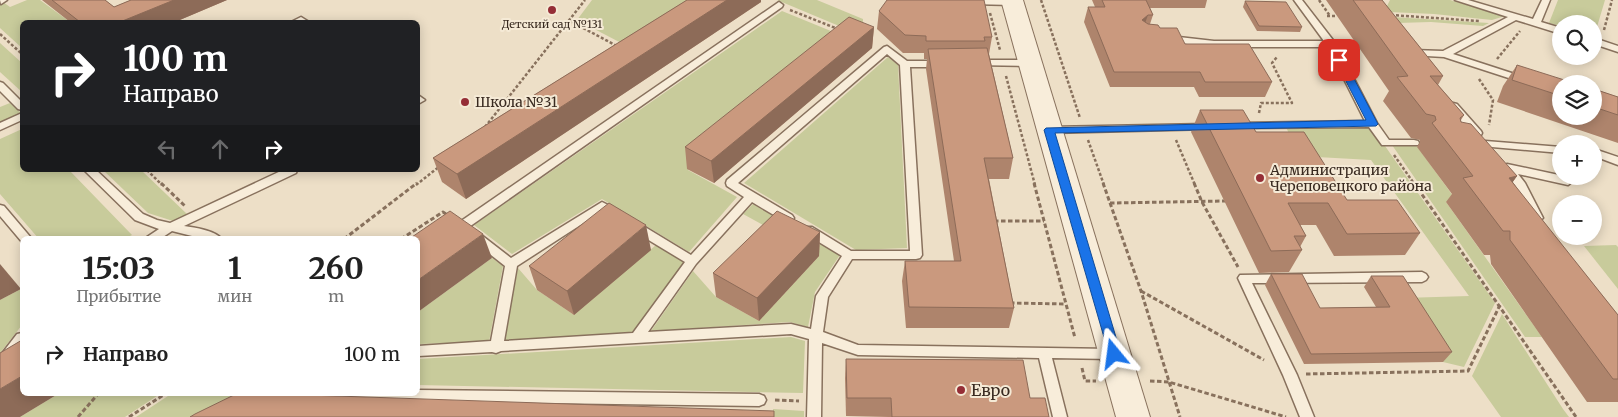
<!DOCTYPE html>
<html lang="ru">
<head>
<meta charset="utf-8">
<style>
  :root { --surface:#fff; --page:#f2f2f2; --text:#222; --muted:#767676 }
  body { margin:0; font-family:Merriweather,serif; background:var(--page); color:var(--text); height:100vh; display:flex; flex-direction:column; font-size:19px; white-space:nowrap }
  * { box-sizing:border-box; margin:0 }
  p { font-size:16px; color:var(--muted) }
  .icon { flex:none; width:28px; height:28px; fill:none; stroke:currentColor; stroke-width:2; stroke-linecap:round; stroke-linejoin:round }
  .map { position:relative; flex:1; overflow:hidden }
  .panel { position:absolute; left:20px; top:236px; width:400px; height:160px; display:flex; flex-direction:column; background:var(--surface); border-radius:8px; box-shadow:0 2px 12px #0003 }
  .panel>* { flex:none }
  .hud { position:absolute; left:20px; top:20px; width:400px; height:152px; border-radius:8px; box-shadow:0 2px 12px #0003; background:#202124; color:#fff; overflow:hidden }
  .fabs { position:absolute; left:1552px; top:15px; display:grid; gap:10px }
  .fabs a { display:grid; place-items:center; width:50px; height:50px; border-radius:50%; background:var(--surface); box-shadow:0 2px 12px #0003; font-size:25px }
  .pin { position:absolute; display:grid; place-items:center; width:42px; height:42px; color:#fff; margin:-21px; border-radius:10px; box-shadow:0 2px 8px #0006 }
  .me { position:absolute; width:55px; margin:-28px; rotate:344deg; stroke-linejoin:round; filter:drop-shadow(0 0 4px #0008) }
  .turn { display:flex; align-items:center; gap:18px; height:105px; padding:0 20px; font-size:22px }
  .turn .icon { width:65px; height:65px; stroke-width:2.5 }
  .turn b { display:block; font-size:35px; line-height:42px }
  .lanes { display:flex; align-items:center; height:48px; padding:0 20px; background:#0003; justify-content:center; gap:25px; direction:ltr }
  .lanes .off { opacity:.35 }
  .eta { display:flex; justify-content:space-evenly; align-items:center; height:85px; text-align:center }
  .eta b { font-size:30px; font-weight:700; line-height:35px }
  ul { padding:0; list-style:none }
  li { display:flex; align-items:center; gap:15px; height:65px; padding:0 20px }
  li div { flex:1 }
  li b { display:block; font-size:19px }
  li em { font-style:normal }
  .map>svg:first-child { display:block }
</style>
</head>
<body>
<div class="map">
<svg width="1618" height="417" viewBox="0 0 1618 417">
  <rect width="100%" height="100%" fill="#eddfc7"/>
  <g fill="#c8cb9b">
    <polygon points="27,0 40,0 70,22 22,22 22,48 0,28 0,3 3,2 10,7"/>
    <polygon points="592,0 725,0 625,45 577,20"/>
    <polygon points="777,0 817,0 863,19 863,36"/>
    <polygon points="1390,0 1450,0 1505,16 1492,20 1434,14 1389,12 1386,8"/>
    <polygon points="1558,0 1605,0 1594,37 1594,24 1561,24 1561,26 1549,23"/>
    <polygon points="782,11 848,38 688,170 737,197 689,252 602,199 512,254 474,225"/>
    <polygon points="1392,17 1489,23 1483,26 1431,22 1397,23"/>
    <polygon points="0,43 22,63 22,92 0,72"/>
    <polygon points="888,57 898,65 907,248 856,250 744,183"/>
    <polygon points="10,103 22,114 0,125 0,107"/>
    <polygon points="1371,126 1495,303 1464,367 1443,362 1403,298 1469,296 1371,160 1299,156 1286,127"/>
    <polygon points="22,129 22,170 69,170 132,235 124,239 39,239 0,194 0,139"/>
    <polygon points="1392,145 1416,145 1456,200 1446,202 1542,337 1525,337"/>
    <polygon points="103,170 141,170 188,215 173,221 148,213"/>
    <polygon points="753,204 840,255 815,292 808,327 790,322 651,331 693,271 716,297 759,321 819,256 743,214"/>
    <polygon points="656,245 685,262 632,335 504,342 518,268 537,290 574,315"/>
    <polygon points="1616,245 1618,247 1618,289 1584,246"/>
    <polygon points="492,258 503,266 489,342 418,344 418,312"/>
    <polygon points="21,289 22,325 0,353 0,300"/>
    <polygon points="1502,314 1563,409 1569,417 1501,417 1472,376"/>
    <polygon points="791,337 805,341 803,393 418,385 418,359"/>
    <polygon points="58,394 160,394 125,417 20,417"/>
    <polygon points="171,394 261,394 242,417 136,417"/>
    <polygon points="773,409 804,411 804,417 774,417"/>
  </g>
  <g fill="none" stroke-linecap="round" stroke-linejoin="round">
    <g stroke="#88715d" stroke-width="3">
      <g id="service">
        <polygon points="0,0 7,0 1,4"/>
        <polygon points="965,0 1015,0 1017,2 1013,5 969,4 966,3"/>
        <polygon points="1294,0 1302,0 1336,44 1377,123 1389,140 1414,140 1418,141 1419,143 1418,145 1382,145 1369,127 1234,128 1233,126 1238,123 1365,121 1328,47 1214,47 1170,42 1165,39 1170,36 1214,41 1324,41"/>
        <polygon points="1455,0 1468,0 1533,19 1542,0 1550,0 1541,22 1561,28 1561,34 1516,20 1453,54 1527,78 1529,80 1527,82 1524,83 1444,57 1409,55 1407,53 1412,50 1443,51 1508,17"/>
        <polygon points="779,2 783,5 782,7 459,234 451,234 449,231 451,228"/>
        <polygon points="301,17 309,22 291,22"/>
        <polygon points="1594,38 1618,46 1618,52 1594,44"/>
        <path d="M887 46 907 61H940L945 64 940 67H910L922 255 920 258 916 259H852L828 297 823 332 858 345 1112 349 1117 350 1119 354 1117 358 1112 359 1052 358 1067 417H1053L1039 358 858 355 822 343 821 417H807L809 339 791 334 501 351 496 353 492 352 418 356V346L491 341 505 266 472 240 470 237 472 234H480L511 258 602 202 620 211 622 214 620 217H612L602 211 517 266 504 341 633 333 685 262 632 230 630 227 632 224H640L691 255 744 197 727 186 726 183 727 180 884 47ZM887 54 900 65 910 251H851L812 227H804L802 230 804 233 842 256 816 296 811 329 791 324 648 332 696 264 752 202 784 221H792L794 218 792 215 738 183Z"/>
        <polygon points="976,60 1029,60 1034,63 1029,66 973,65 971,63"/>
        <polygon points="0,82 3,83 22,102 22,110 18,109 0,91"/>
        <polygon points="418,95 425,100 418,104"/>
        <polygon points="1453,103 1457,104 1481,131 1482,133 1481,135 1473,135 1449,108 1448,106 1449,104"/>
        <polygon points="22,113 22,120 0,130 0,123"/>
        <polygon points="1207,124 1211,125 1212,127 1211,129 1049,133 1044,130 1049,127"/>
        <polygon points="1473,140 1561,147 1561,153 1469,145 1468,143 1469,141"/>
        <polygon points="1594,149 1618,157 1618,165 1594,156"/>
        <polygon points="1507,164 1568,177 1573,181 1568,185 1518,174 1525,183 1543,218 1537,222 1533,221 1515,185 1502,168"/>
        <path d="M84 170H96L143 214 157 220 170 223 283 170H297L296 173 184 226C196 228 214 230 222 239H204L172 231 160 239H144L159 229 135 220Z"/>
        <polygon points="0,205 4,206 32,239 22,239 22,242 0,216"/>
        <polygon points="1422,272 1426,274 1428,277 1426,280 1422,282 1252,283 1297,375 1314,417 1300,417 1283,375 1238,278 1240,275"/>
        <polygon points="22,333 22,347 5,370 0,371 0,356 17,334"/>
        <polygon points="418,390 759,394 764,396 766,400 764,404 759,406 321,400 291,402 286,400 284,396 285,394 418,394"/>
      </g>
    </g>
    <g stroke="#88715d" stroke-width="2">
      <polygon id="tertiary" points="1001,0 1023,0 1150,417 1116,417"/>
    </g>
    <g stroke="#88715d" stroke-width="2.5" stroke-dasharray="3 2" stroke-linecap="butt">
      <polyline points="1041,0 1080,118"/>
      <polyline points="1319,0 1330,16"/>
      <polyline points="790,10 838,29"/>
      <polyline points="990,13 1000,50"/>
      <polyline points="1391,15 1479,21"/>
      <polyline points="1327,16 1336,16"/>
      <polyline points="570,21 617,46"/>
      <polyline points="1604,30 1612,0"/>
      <polyline points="0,34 22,54"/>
      <polyline points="1497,59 1520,31"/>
      <polyline points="1006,76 1035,185"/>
      <polyline points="1479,79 1493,100 1489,125"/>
      <polyline points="1259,113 1261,103 1292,103 1272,63 1277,57"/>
      <polyline points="485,127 585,0"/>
      <polyline points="1088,140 1104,185"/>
      <polyline points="1176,140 1195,185"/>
      <polyline points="1394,155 1415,185"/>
      <polyline points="147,170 162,185"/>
      <polyline points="416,185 440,166"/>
    </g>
    <g stroke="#88715d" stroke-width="3" stroke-dasharray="4.5 2.5" stroke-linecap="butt">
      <polyline points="161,183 185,206"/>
      <polyline points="1034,183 1075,338"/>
      <polyline points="1103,183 1141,291 1180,417"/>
      <polyline points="1194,183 1202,202 1238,267"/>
      <polyline points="1414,183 1576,417"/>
      <polyline points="1110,203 1225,201"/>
      <polyline points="994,221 1044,221"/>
      <polyline points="344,239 417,183"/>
      <polyline points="401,239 443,212 449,216"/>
      <polyline points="1141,291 1264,360"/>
      <polyline points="1010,303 1066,304"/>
      <polyline points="1082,368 1085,381 1096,381"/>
      <polyline points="1306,374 1468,371 1500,305"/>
      <polyline points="1150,381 1169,382 1286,417"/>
      <polyline points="775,400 799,401"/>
      <polyline points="78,417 98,394"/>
      <polyline points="129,417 165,394"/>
    </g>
    <use href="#service" fill="#f8edda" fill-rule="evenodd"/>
    <use href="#tertiary" fill="#f8edda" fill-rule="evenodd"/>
  </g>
  <g fill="#ae846c">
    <polygon points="42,0 105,0 114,7 131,0 227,0 175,22 70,22"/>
    <polygon points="687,0 761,0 761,2 466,199 442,182 433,158"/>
    <polygon points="1092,0 1207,0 1205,8 1150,8 1153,15 1150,24 1160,28 1185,44 1272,82 1265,97 1199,97 1194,87 1110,87 1084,22 1088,7 1095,7"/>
    <polygon points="1326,0 1382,0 1443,76 1438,85 1464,115 1461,120 1461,122 1517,176 1512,183 1618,315 1618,402 1587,402 1491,264 1490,255 1484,255 1446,202 1452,194 1417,147 1420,142 1420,140 1411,138 1383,101 1389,91"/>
    <polygon points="1245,1 1302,27 1300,32 1257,31 1243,7"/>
    <polygon points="879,11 992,37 989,54 1013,158 1009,179 989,179 1014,308 1009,328 906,328 902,281 905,261 954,261 926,69 927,59 924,59 924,53 903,53 877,29"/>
    <polygon points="874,27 872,48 714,183 687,169 685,147"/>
    <polygon points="1517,65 1561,84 1561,116 1594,116 1594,89 1618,97 1618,143 1497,102 1503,86"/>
    <polygon points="1200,110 1256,132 1347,200 1420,233 1405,255 1334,256 1316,225 1300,225 1306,236 1300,247 1302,250 1289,272 1259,273 1191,132"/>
    <polygon points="820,232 819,256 759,321 716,297 713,273"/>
    <polygon points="651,250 574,315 537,290 529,266"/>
    <polygon points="1271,274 1320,308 1376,307 1364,287 1371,276 1452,352 1443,362 1304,364 1265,285"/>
    <polygon points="846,359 1030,398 1049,417 889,417 846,416 845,378"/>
  </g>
  <g fill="#8d6b58">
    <polygon points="174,0 227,0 175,22 120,22"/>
    <polygon points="727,0 761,0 761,2 466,199 457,174"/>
    <polygon points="1148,15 1143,29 1142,20"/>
    <polygon points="874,27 872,48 714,183 711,161"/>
    <polygon points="1517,176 1499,201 1509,178"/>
    <polygon points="646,225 651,250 574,315 567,291"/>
    <polygon points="820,232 819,256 759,321 757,298"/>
    <polygon points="483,234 492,258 418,312 418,280"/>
    <polygon points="0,264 21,289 0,300"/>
    <polygon points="22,376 22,394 58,394 20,417 0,417 0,389"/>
  </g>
  <g fill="#ca997e" stroke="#8d6b58">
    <polygon points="52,0 105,0 114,7 131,0 174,0 120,22 80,22"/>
    <polygon points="687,0 727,0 457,174 433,158"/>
    <polygon points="887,0 984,0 992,37 984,37 985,41 926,41 926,36 905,35 879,11"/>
    <polygon points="1102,0 1146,0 1153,15 1148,15 1142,20 1148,24 1158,25 1160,28 1177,28 1185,44 1249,44 1272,82 1205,82 1200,72 1114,72 1088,7 1105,7"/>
    <polygon points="1353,0 1382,0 1443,76 1430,76 1464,115 1460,118 1461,122 1471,124 1517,176 1509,178 1618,315 1618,379 1613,379 1510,240 1510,231 1503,231 1463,178 1473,176 1432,123 1436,120 1435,116 1426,114 1397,77 1408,76"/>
    <polygon points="1245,1 1286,2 1302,27 1259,26"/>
    <polygon points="849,17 874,27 711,161 685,147"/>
    <polygon points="987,48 1013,158 984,158 1014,308 909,307 905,261 961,261 928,49"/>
    <polygon points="1517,65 1577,84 1561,84 1561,96 1512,80"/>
    <polygon points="1594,89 1618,97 1618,115 1594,107"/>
    <polygon points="1200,110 1243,110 1256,132 1304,132 1347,200 1397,200 1420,233 1347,234 1328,203 1288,203 1306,236 1294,236 1302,250 1271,251"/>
    <polygon points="609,203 646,225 567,291 529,266"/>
    <polygon points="450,211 483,234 418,280 418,239 409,239"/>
    <polygon points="777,211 820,232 757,298 713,273"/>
    <polygon points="1271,274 1302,274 1320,308 1390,307 1371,276 1403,276 1452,352 1311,354"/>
    <polygon points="22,340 22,376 0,389 0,353"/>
    <polygon points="846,359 1023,360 1030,398 1045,398 1049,417 892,417 891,398 847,398"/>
    <polygon points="236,394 278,394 774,411 774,417 190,417 195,414"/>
  </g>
  <polygon fill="#1a73e8" stroke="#114b97" points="1339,57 1344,60 1378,124 1376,126 1055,133 1121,354 1119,358 1114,359 1110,358 1044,130 1046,128 1366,120 1335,60"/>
  <g fill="#952e36" stroke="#f5ead6" stroke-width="2">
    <circle cx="552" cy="10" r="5"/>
    <circle cx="465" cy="102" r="5"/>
    <circle cx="1260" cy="178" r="5"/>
    <circle cx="961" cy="390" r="5"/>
  </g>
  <g text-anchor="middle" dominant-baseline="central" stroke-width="4" stroke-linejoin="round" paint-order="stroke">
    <g font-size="11" fill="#392a20" stroke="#f5ead6">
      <text x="552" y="24">Детский сад №131</text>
    </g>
    <g font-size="14" fill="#392a20" stroke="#f5ead6" text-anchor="start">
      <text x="475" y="102">Школа №31</text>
      <text x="1270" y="170">Администрация<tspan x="1270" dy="16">Череповецкого района</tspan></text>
    </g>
    <g font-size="16" fill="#392a20" stroke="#f5ead6" text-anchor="start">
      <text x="971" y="390">Евро</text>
    </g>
  </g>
</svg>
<div class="fabs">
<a><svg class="icon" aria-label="search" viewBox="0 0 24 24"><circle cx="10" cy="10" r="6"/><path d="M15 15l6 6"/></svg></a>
<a><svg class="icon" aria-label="layers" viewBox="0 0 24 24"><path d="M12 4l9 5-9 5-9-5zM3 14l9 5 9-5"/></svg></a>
<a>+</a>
<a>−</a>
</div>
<div class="pin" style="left:1339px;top:60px;background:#d93025"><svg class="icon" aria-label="arrive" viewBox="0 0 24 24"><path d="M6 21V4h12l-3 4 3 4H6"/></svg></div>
<svg class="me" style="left:1114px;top:354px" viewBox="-20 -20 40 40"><path d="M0-17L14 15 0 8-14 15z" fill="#1a73e8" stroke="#fff" stroke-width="4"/></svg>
<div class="hud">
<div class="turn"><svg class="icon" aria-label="right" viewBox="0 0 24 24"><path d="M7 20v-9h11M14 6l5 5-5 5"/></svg><div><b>100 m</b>Направо</div></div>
<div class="lanes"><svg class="icon off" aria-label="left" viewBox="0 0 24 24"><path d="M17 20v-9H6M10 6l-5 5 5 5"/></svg><svg class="icon off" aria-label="ahead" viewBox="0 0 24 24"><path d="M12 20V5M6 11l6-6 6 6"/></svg><svg class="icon" aria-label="right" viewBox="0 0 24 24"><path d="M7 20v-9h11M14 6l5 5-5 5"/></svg></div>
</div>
<section class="panel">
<div class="eta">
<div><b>15:03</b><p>Прибытие</p></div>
<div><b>1</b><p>мин</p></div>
<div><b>260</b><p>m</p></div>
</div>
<ul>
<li><svg class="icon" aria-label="right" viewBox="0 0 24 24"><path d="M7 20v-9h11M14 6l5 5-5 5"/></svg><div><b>Направо</b></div><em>100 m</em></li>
</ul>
</section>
</div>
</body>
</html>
